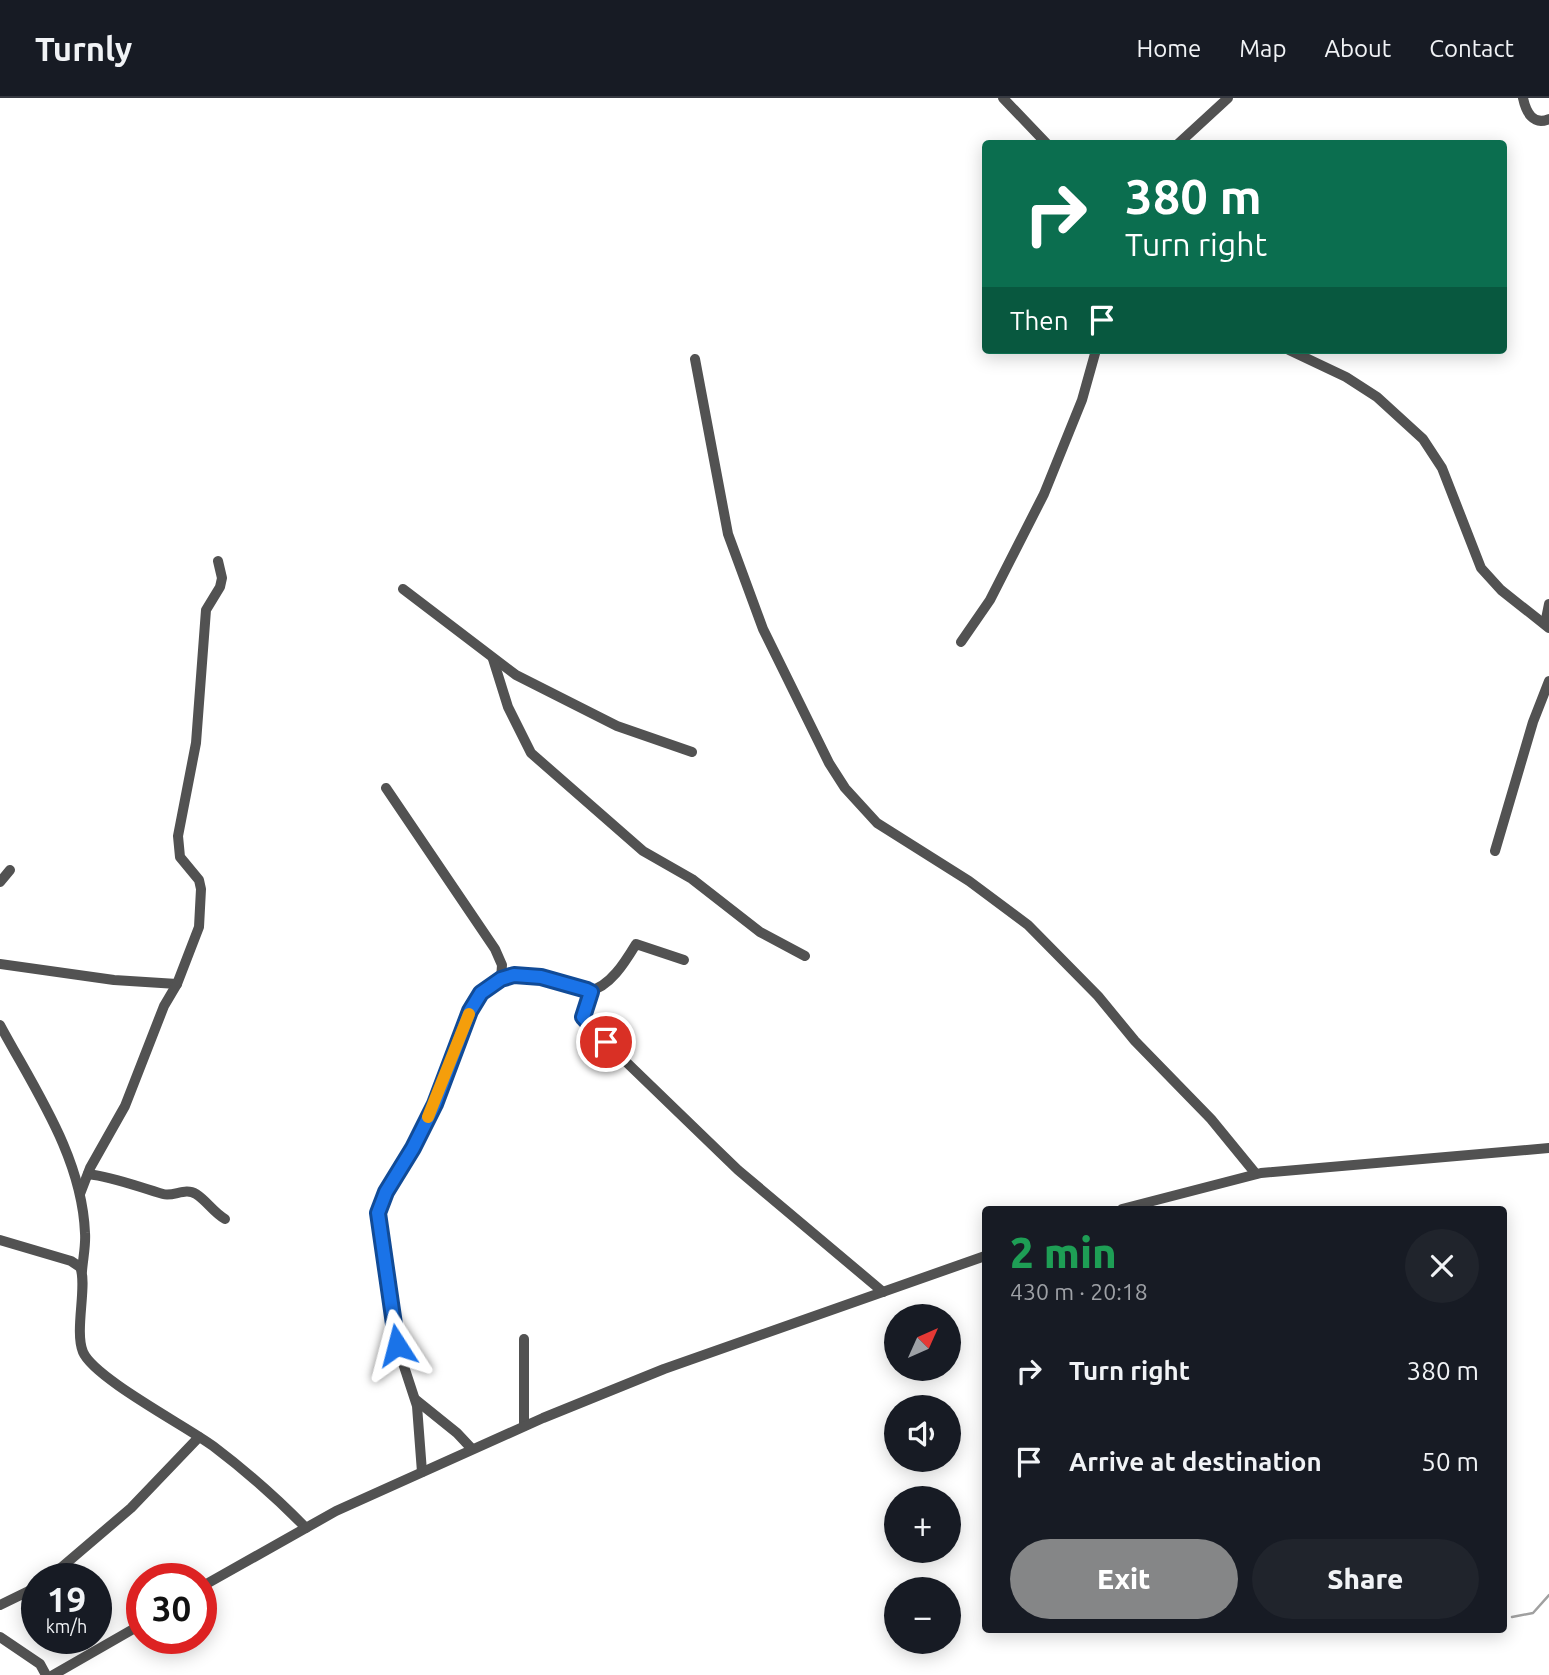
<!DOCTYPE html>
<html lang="en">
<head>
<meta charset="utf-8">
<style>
  :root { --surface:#171b24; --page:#20242c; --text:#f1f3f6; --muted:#9ea1a6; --line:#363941; --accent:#858687 }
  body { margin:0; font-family:Ubuntu,sans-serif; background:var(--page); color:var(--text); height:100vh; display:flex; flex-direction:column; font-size:26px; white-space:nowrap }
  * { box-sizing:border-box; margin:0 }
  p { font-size:23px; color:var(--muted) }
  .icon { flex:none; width:38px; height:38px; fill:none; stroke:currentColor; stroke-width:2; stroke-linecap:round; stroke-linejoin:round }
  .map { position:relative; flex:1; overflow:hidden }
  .side { position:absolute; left:982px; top:1108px; width:525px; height:427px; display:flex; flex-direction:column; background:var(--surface); border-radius:7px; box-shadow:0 4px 18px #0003 }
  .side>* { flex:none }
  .hud { position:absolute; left:982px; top:42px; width:525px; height:214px; border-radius:7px; box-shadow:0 4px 18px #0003; background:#0b6e4f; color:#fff; overflow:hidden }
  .needle { width:46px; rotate:45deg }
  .tools { position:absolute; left:884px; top:1206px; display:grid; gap:14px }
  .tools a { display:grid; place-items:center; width:77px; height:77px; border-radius:50%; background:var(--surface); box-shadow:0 4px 18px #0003; font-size:35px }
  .speed { position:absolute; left:21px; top:1465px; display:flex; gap:14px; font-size:35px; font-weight:700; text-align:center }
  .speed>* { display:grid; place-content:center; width:91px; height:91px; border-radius:50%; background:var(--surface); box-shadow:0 4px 18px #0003; line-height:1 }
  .speed small { font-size:18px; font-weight:400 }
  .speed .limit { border:10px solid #d22; background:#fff; color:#111 }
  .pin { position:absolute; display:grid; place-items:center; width:60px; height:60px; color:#fff; margin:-30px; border:4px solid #fff; border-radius:50%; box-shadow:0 2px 7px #0007 }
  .me { position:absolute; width:77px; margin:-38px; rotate:351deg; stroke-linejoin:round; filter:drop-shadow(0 0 5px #0008) }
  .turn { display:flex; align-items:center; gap:24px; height:147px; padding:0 28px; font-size:32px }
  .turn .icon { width:91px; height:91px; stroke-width:2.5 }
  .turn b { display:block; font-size:49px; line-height:60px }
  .then { display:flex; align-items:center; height:66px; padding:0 28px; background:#0003; gap:14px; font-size:26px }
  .round { display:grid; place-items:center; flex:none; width:74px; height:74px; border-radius:37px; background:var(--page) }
  .summary { display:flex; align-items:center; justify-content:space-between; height:119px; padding:0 28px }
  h1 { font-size:42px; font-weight:800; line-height:52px; color:#1e9e55 }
  .primary-button { display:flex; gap:14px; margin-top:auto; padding:14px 28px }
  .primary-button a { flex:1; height:80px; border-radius:42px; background:var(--accent); color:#fff; font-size:28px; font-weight:800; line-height:80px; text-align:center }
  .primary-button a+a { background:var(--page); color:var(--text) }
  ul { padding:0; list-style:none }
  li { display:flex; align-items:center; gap:21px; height:91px; padding:0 28px }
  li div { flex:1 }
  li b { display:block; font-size:26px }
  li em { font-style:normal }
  header { display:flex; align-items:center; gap:42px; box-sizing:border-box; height:98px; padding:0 35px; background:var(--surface); border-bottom:2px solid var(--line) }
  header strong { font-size:33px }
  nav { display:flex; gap:38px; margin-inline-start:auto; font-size:24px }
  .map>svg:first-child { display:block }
</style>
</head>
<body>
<header>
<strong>Turnly</strong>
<nav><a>Home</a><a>Map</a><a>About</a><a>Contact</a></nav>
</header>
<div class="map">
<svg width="1549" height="1577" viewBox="0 0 1549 1577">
  <rect width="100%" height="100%" fill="#fff"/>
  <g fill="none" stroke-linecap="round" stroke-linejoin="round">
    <polyline stroke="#a0a0a0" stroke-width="2.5" points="1512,1519 1533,1515 1549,1497"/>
    <g stroke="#525252" stroke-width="10">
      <polyline points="1003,0 1047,46"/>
      <path d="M1523 0C1526 14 1533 28 1549 21"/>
      <polyline points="1178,46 1228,0"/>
      <polyline points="1289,252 1346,279 1377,299 1423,341 1442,370 1481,470 1501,492 1549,530"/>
      <polyline points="695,261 728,436 763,531 829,665 845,690 877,725 969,783 1028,827 1098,898 1135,943 1211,1021 1256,1076"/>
      <polyline points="403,491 516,577 617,628 692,654"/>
      <polyline points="1545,526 1549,506"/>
      <polyline points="961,544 990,502 1044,396 1082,302 1096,252"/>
      <polyline points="493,561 508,609 531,655 643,753 692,781 760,834 805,858"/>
      <polyline points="386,690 495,851 502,867 501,881 476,901 441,993 413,1050 386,1094 378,1115 397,1247 417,1308 422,1374"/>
      <polyline points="1495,753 1533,624 1549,583"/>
      <polyline points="0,784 10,772"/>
      <polyline points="0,866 114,882 177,886"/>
      <path d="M501 881C532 873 560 886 589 893L590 900 583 920 591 930 738 1072 883 1194"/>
      <path d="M589 893C610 889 625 864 636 846L684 862"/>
      <path d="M0 927C35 992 82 1059 85 1135 86 1147 83 1160 82 1173"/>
      <path d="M88 1076C114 1079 138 1089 163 1096 174 1099 185 1089 196 1096 207 1103 213 1114 225 1121"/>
      <polyline points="80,1096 90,1070 125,1008 164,908 177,886 199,829 201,791 199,782 180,759 178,738 196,645 206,512 220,489 222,480 218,463"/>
      <polyline points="1122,1111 1261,1075 1549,1050"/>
      <path d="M0 1142 71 1163 80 1169C88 1185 74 1233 83 1254 94 1280 186 1328 213 1348 246 1373 277 1400 306 1430"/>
      <polyline points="524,1241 524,1328"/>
      <polyline points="416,1302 457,1335 472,1351"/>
      <polyline points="49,1480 131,1410 199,1339"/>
      <polyline points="201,1489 336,1413 543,1320 664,1271 985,1158"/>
      <polyline points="0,1507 37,1489"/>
      <polyline points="0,1539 40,1566 46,1577"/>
      <polyline points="53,1577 142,1526"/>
    </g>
  </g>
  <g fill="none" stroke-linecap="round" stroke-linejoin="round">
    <g stroke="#114b97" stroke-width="18">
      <polyline id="route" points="397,1247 378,1115 386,1094 413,1050 435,1006 470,913 481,895 501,881 514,877 541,879 587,892 591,894 583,919 606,944"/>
    </g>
    <use href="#route" stroke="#1a73e8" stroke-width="12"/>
    <polyline stroke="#f59e0b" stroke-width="12" points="428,1019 469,916"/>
  </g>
</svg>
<div class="tools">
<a><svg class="needle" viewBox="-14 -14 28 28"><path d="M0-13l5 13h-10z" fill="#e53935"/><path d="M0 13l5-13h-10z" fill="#9ea1a6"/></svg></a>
<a><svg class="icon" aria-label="sound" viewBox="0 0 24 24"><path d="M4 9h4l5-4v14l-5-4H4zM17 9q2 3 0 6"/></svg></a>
<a>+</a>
<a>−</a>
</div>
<div class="speed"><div>19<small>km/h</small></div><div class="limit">30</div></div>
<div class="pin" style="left:606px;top:944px;background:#d93025"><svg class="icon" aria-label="arrive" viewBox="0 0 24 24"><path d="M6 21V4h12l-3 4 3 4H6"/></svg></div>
<svg class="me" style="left:397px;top:1247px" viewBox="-20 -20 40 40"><path d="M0-17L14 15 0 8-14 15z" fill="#1a73e8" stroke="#fff" stroke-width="4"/></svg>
<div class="hud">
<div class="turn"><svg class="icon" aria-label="right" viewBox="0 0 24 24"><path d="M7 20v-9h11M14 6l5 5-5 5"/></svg><div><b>380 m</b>Turn right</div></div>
<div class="then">Then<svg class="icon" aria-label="arrive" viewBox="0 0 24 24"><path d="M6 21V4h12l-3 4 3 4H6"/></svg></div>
</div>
<section class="side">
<div class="summary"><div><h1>2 min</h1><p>430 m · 20:18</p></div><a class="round"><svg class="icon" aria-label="close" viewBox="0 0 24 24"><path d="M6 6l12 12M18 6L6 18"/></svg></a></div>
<ul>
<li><svg class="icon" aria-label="right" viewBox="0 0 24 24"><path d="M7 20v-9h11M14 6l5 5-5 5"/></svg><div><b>Turn right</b></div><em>380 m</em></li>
<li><svg class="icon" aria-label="arrive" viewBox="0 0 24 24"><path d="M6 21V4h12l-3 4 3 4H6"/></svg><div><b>Arrive at destination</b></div><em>50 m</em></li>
</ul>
<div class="primary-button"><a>Exit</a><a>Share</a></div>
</section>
</div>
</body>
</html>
